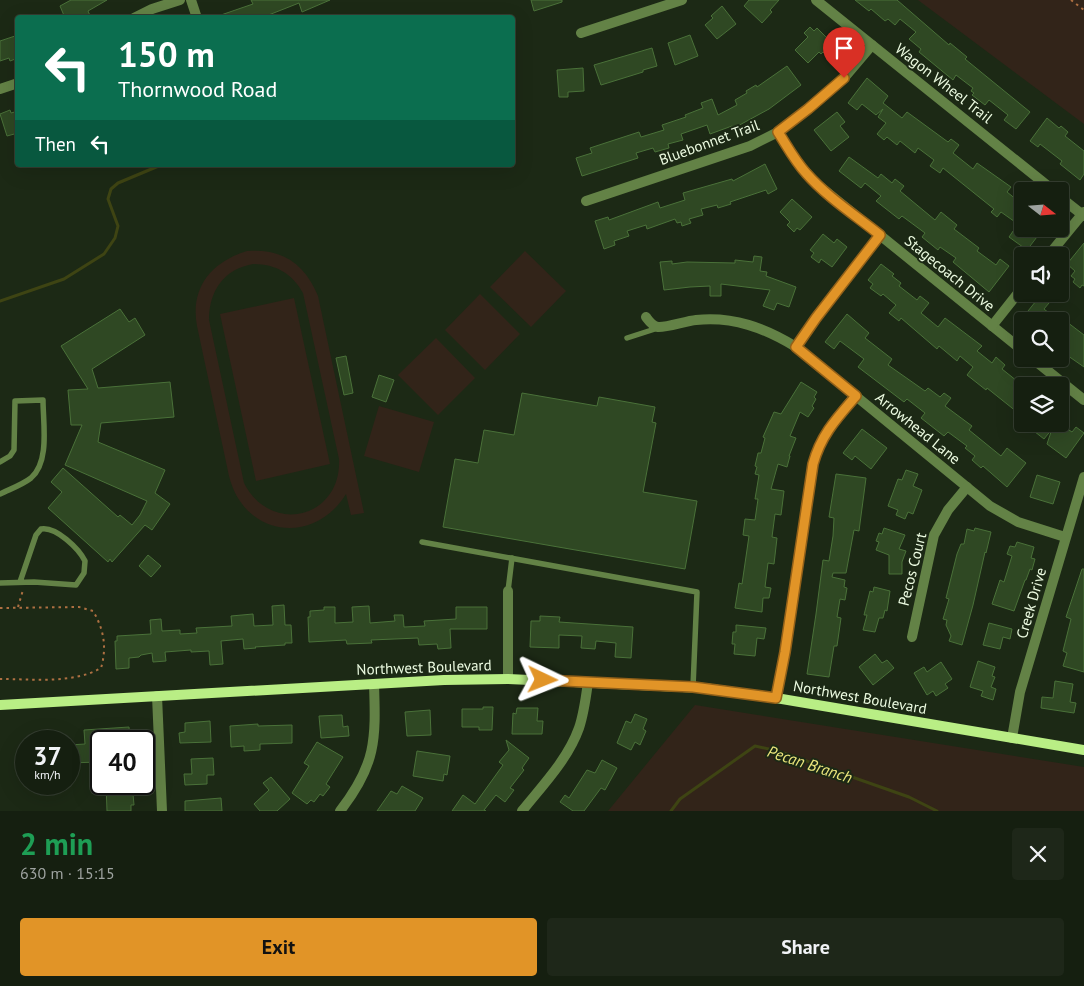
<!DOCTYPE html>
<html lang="en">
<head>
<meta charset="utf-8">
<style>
  :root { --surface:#151f10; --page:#1e2719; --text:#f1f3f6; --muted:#9da29f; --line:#343d30; --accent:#e19427 }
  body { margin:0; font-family:"PT Sans",sans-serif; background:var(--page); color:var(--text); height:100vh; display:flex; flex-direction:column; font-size:19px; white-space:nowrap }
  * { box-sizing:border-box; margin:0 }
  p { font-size:16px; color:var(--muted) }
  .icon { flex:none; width:28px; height:28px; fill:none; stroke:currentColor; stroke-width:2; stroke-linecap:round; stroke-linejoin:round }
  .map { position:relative; height:811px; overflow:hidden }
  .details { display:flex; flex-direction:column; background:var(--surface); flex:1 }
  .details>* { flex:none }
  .banner { position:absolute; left:15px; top:15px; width:500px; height:152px; border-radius:5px; box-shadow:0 5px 20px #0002,0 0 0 1px var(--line); background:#0b6e4f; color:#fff; overflow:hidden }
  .needle { width:32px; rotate:107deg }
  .fabs { position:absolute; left:1014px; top:182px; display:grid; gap:10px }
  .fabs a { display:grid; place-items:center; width:55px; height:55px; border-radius:5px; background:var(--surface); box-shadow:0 5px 20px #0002,0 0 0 1px var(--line); font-size:25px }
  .speed { position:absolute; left:15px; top:730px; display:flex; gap:10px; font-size:25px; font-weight:700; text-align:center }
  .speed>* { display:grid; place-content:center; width:65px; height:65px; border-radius:50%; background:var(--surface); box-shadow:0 5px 20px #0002,0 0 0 1px var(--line); line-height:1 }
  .speed small { font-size:12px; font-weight:400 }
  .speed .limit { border:2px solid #111; border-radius:8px; background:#fff; color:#111 }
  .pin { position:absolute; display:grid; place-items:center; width:42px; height:42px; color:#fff; margin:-51px -21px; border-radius:50% 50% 50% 0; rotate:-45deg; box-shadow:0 0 5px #0007 }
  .pin .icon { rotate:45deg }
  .me { position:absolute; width:55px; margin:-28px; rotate:92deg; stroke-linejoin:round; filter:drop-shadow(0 0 4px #0008) }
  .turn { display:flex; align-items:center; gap:18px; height:105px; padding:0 20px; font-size:22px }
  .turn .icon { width:65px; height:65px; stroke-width:2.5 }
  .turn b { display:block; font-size:35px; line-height:42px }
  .then { display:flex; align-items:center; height:48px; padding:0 20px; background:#0003; gap:10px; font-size:19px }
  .round { display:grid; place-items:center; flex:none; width:52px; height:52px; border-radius:5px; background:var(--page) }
  .summary { display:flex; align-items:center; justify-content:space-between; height:85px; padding:0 20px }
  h1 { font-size:30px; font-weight:600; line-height:38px; color:#1e9e55 }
  .action { display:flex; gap:10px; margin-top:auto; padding:10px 20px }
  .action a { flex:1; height:58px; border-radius:5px; background:var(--accent); color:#111; font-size:20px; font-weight:600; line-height:58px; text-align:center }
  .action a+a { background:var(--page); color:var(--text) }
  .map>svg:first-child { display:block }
</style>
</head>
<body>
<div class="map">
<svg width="1084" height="811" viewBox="0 0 1084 811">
  <rect width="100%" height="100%" fill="#1c2915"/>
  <g fill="#322419" fill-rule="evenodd">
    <polygon points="918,0 1084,0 1084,124"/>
    <path d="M247 251C282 248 305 264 318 296L364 513 351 515 346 494C314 546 244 537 229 476L197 326C190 288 211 262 247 251ZM253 264C275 264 292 273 303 293L339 459C342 518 271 536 244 483L209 320C209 291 224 269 253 264Z"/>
    <polygon points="525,251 566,291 531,327 490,287"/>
    <polygon points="480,294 520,334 485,370 445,330"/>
    <polygon points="294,298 330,464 256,481 220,314"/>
    <polygon points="436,338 475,378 438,415 398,375"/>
    <polygon points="379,406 434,422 419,472 364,456"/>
    <polygon points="695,705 1084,767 1084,811 608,811"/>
  </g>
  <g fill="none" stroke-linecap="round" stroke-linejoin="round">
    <g stroke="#3e4413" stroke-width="3">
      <polyline points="0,301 64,279 104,254 115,238 118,226 108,199 111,189 118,183 161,165"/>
      <polyline points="671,811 680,799 755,746 778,751 909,797 937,811"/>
    </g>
  </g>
  <g fill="#2f4823" stroke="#4a7139">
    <polygon points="71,0 107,0 88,11 91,18 65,18 60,6"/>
    <polygon points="251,0 330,0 302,12 299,3 261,18 218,18 218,16 253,4"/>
    <polygon points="531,0 562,0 562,2 534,11"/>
    <polygon points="749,0 779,0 770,10 772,12 762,23 744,6"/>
    <polygon points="855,0 897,0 949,45 950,43 967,57 965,59 1030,112 1016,129 1004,120 1008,115 989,100 985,105 972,95 974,93 971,91 973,88 956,75 953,80 919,52 921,49 909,39 916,32 900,19 895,25 888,19 885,21 871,9 869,11"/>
    <polygon points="722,6 736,24 717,39 705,25 713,18 711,16"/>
    <polygon points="810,27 814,31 817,28 837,48 828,57 823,52 821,54 819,52 808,63 795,50 808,37 804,33"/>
    <polygon points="18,35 18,58 10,61 9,58 0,61 0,41"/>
    <polygon points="690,35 698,56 675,65 668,43"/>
    <polygon points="652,48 657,66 643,70 643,72 601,85 594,65"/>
    <polygon points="787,66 801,85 769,109 734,128 732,126 710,134 707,125 681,134 683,140 668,144 669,148 655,152 653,148 636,153 638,158 582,176 576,158 592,153 590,148 639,132 641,137 664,130 662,125 686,117 685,115 703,108 701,103 712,99 718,115 737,105 735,100 747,93 746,91 756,85 757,87"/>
    <polygon points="583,68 584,91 568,92 568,97 559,97 557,70"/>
    <polygon points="867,78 888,96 883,103 902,118 907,112 948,142 951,139 959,145 953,153 973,169 977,163 1011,187 1007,192 1022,204 1022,229 1043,229 1027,250 1009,237 1018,224 1001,212 997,217 991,212 994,209 943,168 940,173 930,166 934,160 918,148 915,153 900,141 897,145 887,137 884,140 877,134 886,123 878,117 883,109 876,115 862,104 857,110 848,103"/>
    <polygon points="10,110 11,113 18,111 18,133 7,136 0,114"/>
    <polygon points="837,112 845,122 840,126 849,137 831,151 814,130"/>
    <polygon points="1047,118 1059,128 1061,126 1068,132 1065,136 1084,151 1084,174 1080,180 1060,164 1062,161 1040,144 1038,147 1030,141"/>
    <polygon points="849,157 878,178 881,174 892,183 895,179 904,186 900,191 935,220 941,212 957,225 954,229 979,248 977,251 996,265 1000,259 1009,266 989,292 953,262 956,258 940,247 938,250 922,237 925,233 902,216 899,219 876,201 881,196 865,183 861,188 839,171"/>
    <polygon points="765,164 777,189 768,194 766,190 730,202 731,204 718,208 717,205 701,209 703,215 689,219 691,223 682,226 681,222 677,223 675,219 647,229 646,225 627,231 629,236 614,241 615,245 604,249 595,221 608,217 609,220 658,202 660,208 685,200 683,193 732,179 733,181"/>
    <polygon points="792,199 812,217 800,230 797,228 794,232 787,225 790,222 780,212"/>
    <polygon points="823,234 834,243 837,239 847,247 832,267 821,259 819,263 811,257 814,253 810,250"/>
    <polygon points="1084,243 1084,286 1082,285 1080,288 1073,282 1075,279 1071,276 1075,271 1067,264"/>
    <polygon points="754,256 762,257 760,271 767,272 766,276 796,287 789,307 777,303 774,310 763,306 770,290 721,284 721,296 710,296 710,286 690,287 664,290 660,262 672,261 672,264 687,262 735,263 735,260 753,262"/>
    <polygon points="881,264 894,274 892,276 901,283 899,286 917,300 920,296 929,303 921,313 938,327 945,318 982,346 977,351 992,363 996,357 1005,365 1002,369 1022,385 1022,416 987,388 986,390 967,375 973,367 960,356 957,361 939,346 937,349 901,318 899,321 889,313 896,305 883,294 881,296 870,288 873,284 868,280"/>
    <polygon points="1040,296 1049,303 1044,309 1059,321 1020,321"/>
    <polygon points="120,309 129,322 135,318 145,335 92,369 98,388 170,382 174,417 101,423 98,442 165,470 155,493 170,504 152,530 145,525 112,562 110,559 108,562 48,508 62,492 51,482 63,468 118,517 120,515 132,525 140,515 147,501 65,465 82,425 71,425 68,390 88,389 61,346"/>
    <polygon points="847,314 869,333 865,338 892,359 888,365 925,391 928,388 940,397 944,393 951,398 945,406 972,426 969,430 1001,456 1007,448 1026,463 1007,487 983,466 981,468 972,460 975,456 965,448 967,446 948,432 944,436 921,418 925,413 907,399 904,402 858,367 864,359 840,341 834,349 825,342"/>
    <polygon points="1060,322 1065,326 1067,322 1084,335 1084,367 1061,351 1066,345 1060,340"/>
    <polygon points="346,356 353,393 344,395 336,358"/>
    <polygon points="379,375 394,380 386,402 372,397"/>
    <polygon points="801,382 817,392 814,397 816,399 812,406 814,408 808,417 800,412 790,436 796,438 789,456 790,456 787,467 778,464 771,489 784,491 781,515 775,514 772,537 777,538 774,564 768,563 765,587 771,588 769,598 763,598 762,612 735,608 739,583 742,584 749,536 743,535 745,519 755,520 758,499 755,499 759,475 755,474 757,467 755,466 758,453 761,453 765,438 763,437 774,412 781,414"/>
    <polygon points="522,393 597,406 599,397 655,407 652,422 656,423 643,492 697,501 685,569 443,527 455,459 478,463 484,430 514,435"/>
    <polygon points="1025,424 1060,424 1072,432 1076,427 1084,433 1066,458 1047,444 1052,429 1044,439"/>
    <polygon points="862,429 887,448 871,469 855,456 852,460 843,453"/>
    <polygon points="906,470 918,474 913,486 922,490 913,514 908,512 905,519 896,515 898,510 888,506 898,479 902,480"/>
    <polygon points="836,474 866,478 859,531 854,530 846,573 833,573 832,577 845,580 844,587 847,588 845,600 840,599 837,617 841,618 837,646 834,646 829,677 807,674 816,614 823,560 829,561 833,536 834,518 829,517"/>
    <polygon points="1037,475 1060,482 1053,504 1030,497"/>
    <polygon points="884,528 905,535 899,549 906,551 902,562 902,574 889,574 889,555 876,550 879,542 876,541 879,533 882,534"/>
    <polygon points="975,528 991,532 986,553 985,552 973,605 962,645 949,641 951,636 946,625 947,620 943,619 949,599 946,598 957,554 961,544 964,544 967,529 974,531"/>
    <polygon points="1017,542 1034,547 1031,558 1035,559 1032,570 1030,569 1026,580 1025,580 1014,611 992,604 1000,580 1004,582 1012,556 1007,554 1010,546 1015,547"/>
    <polygon points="148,555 161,566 151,577 139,566"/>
    <polygon points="1082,569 1084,569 1084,672 1063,666 1067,653 1063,651 1071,619 1066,617"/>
    <polygon points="874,587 890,591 887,611 885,610 883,618 879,618 875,632 863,630 867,615 864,615 870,591 873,592"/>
    <polygon points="284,605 285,625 291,625 292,643 285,643 285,645 255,647 256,648 244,649 243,639 221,641 223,664 210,665 209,651 191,652 191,650 165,652 166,661 153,662 152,653 141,655 139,657 129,658 129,668 116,669 115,641 117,641 117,636 151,634 150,620 161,619 162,631 180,630 180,634 197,633 196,628 232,626 231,616 253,614 254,626 273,625 272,606"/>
    <polygon points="369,606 370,623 395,621 394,615 403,615 404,627 425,626 424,621 456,619 456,607 487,607 487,629 450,629 451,648 438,649 437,644 419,645 418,638 371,640 372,643 347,644 346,640 309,642 308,617 310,617 310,611 324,610 324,607 335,607 335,623 353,622 352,607"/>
    <polygon points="540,616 560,617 559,622 633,627 631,658 615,657 616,643 596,641 595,649 581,648 582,636 559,635 559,648 530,647 531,621 540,621"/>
    <polygon points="989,623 1012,629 1010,639 1003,637 1000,649 983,645"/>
    <polygon points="736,625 766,628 764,639 757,638 755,656 734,654 735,644 732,644 733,632 736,632"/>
    <polygon points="875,654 882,663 887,660 894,668 873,685 859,667"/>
    <polygon points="978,661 995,667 992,676 995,677 991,687 996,689 993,700 981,696 983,691 970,687"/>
    <polygon points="941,662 952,679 945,684 948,688 936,696 933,691 927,695 914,673 924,667 927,672"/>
    <polygon points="1055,681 1073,684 1070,702 1076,703 1074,713 1041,708 1042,697 1053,698"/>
    <polygon points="483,707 493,707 492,730 479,730 479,727 462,727 462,709 483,709"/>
    <polygon points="517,708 538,708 537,721 543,721 542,734 512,734 513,713 516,714"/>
    <polygon points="430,710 431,735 407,736 405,712"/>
    <polygon points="635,714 647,719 643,729 646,731 640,745 635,742 631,750 617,743 626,721 631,723"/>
    <polygon points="342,715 343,727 348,726 349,736 321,738 319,716"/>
    <polygon points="210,721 211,742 180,743 179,733 185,732 185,723"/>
    <polygon points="258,724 258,726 292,725 292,743 260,744 260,750 244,751 244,746 231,747 230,726"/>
    <polygon points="129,727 130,741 97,741 98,762 70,763 69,745 85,744 84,730"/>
    <polygon points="506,740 529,758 522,768 524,770 510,788 514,790 505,802 496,795 484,810 486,811 452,811 463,795 475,804 503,765 499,762 509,750"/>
    <polygon points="317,742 343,757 326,784 330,787 323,796 320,794 314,802 311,800 307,804 292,793 309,766 304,763"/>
    <polygon points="417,751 450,756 447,775 444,774 443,781 413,776"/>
    <polygon points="213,758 214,775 207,775 207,784 185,785 184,774 192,774 191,759"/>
    <polygon points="602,760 617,768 605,790 601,788 584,811 573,811 560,802 565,795 569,798 587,770 595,773"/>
    <polygon points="271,777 290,799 277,811 260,811 254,804 269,790 263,783"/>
    <polygon points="106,784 123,784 123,794 133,794 134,805 131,805 131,811 107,811"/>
    <polygon points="402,786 423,798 415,811 377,811 391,791 397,794"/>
    <polygon points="221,798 222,811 185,811 185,801"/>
  </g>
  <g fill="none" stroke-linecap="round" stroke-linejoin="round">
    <g stroke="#ae7042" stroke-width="2" stroke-dasharray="2.5 4" stroke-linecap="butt">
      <polyline points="1071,0 1084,10"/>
      <polyline points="18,607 23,590"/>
      <path d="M0 608 79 607 93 611C104 629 107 648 101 668 74 684 31 679 0 679"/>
    </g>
    <g stroke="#638246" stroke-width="5.5">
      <polyline points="627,338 658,328"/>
      <path d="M0 462 10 456 14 450 15 401 43 400C43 423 50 462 31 478 22 485 10 489 0 494"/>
      <polyline points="422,542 697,592 693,687"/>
      <path d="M0 583 34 582 76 585 84 573 85 561C79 549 56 526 41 529L36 535 20 582"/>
      <polyline points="508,591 512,558"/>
    </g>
    <g stroke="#638246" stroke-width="10">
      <polyline points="191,0 197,18"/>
      <polyline points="816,0 1054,191"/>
      <polyline points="134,18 152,9 180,0"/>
      <polyline points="581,33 682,0"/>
      <polyline points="0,89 18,83"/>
      <path d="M778 132C790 151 801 169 818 185L1022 350"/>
      <polyline points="1060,197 1084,216"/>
      <polyline points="586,201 750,146 778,132 808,109 844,78 872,45"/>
      <polyline points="1048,256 1084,212"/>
      <path d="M646 317C649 321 652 326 658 327 665 328 686 321 696 320 733 316 765 328 796 347L990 506 1018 522 1065 537"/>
      <polyline points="992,326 1022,288"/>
      <polyline points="796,347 816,318 880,235"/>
      <polyline points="1033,359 1084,400"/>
      <polyline points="912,637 934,535 948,510 967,487"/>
      <polyline points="508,679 508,591"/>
      <polyline points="157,696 162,811"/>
      <path d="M776 698 785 652 813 464C821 435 836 419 855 396"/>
      <polyline points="1012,738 1020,692 1084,477"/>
      <path d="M340 811C376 765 376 740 374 684"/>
      <path d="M522 811C543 785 568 759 579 728 584 713 586 697 588 682"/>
    </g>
    <polyline stroke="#b9ee85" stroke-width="10" points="0,705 444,680 508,679 704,688 776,698 1084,750"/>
  </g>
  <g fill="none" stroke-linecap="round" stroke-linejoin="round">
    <g stroke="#926019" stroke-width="12">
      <path id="route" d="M543 680 693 687 776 698 785 652 813 464C821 435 836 419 856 396L796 347 816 318 880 235C855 215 827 197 806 173 795 161 787 146 778 132L808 109 844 78"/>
    </g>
    <use href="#route" stroke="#e19427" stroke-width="9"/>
  </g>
  <g text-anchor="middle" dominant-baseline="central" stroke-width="4" stroke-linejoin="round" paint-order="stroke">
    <g font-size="15" fill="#ecfbe1" stroke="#1c2915">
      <text transform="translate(944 83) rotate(38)">Wagon Wheel Trail</text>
      <text transform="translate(709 142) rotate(-20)">Bluebonnet Trail</text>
      <text transform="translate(950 273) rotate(39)">Stagecoach Drive</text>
      <text transform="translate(918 428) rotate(39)">Arrowhead Lane</text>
      <text transform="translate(912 569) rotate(-76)">Pecos Court</text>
      <text transform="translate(1031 603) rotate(-74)">Creek Drive</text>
      <text transform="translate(424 667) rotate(-2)">Northwest Boulevard</text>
      <text transform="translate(860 697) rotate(10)">Northwest Boulevard</text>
    </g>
    <g font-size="16" font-style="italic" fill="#ede77d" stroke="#1c2915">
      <text transform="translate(810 764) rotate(18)">Pecan Branch</text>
    </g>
  </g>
</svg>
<div class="fabs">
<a><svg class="needle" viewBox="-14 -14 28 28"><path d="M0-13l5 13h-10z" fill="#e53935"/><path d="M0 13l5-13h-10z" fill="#9da29f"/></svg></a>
<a><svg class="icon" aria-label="sound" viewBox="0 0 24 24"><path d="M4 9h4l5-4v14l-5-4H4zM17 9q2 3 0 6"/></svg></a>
<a><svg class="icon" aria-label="search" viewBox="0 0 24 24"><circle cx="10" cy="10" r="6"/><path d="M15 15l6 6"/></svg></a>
<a><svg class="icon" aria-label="layers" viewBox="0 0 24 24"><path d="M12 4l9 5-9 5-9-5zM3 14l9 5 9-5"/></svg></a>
</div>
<div class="speed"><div>37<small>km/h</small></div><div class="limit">40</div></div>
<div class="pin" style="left:844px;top:78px;background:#d93025"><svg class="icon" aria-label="arrive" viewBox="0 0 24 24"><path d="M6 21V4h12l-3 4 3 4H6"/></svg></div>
<svg class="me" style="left:543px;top:680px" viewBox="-20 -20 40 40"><path d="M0-17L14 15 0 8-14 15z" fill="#e19427" stroke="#fff" stroke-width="4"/></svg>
<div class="banner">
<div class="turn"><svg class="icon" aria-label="left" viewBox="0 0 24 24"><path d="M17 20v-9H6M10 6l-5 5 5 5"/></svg><div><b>150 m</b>Thornwood Road</div></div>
<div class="then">Then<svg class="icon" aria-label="left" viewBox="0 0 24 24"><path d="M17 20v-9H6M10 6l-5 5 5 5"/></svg></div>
</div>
</div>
<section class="details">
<div class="summary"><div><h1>2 min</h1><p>630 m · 15:15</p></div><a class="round"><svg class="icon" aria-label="close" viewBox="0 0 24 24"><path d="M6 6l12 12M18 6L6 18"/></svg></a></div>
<div class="action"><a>Exit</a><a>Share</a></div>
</section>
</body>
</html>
